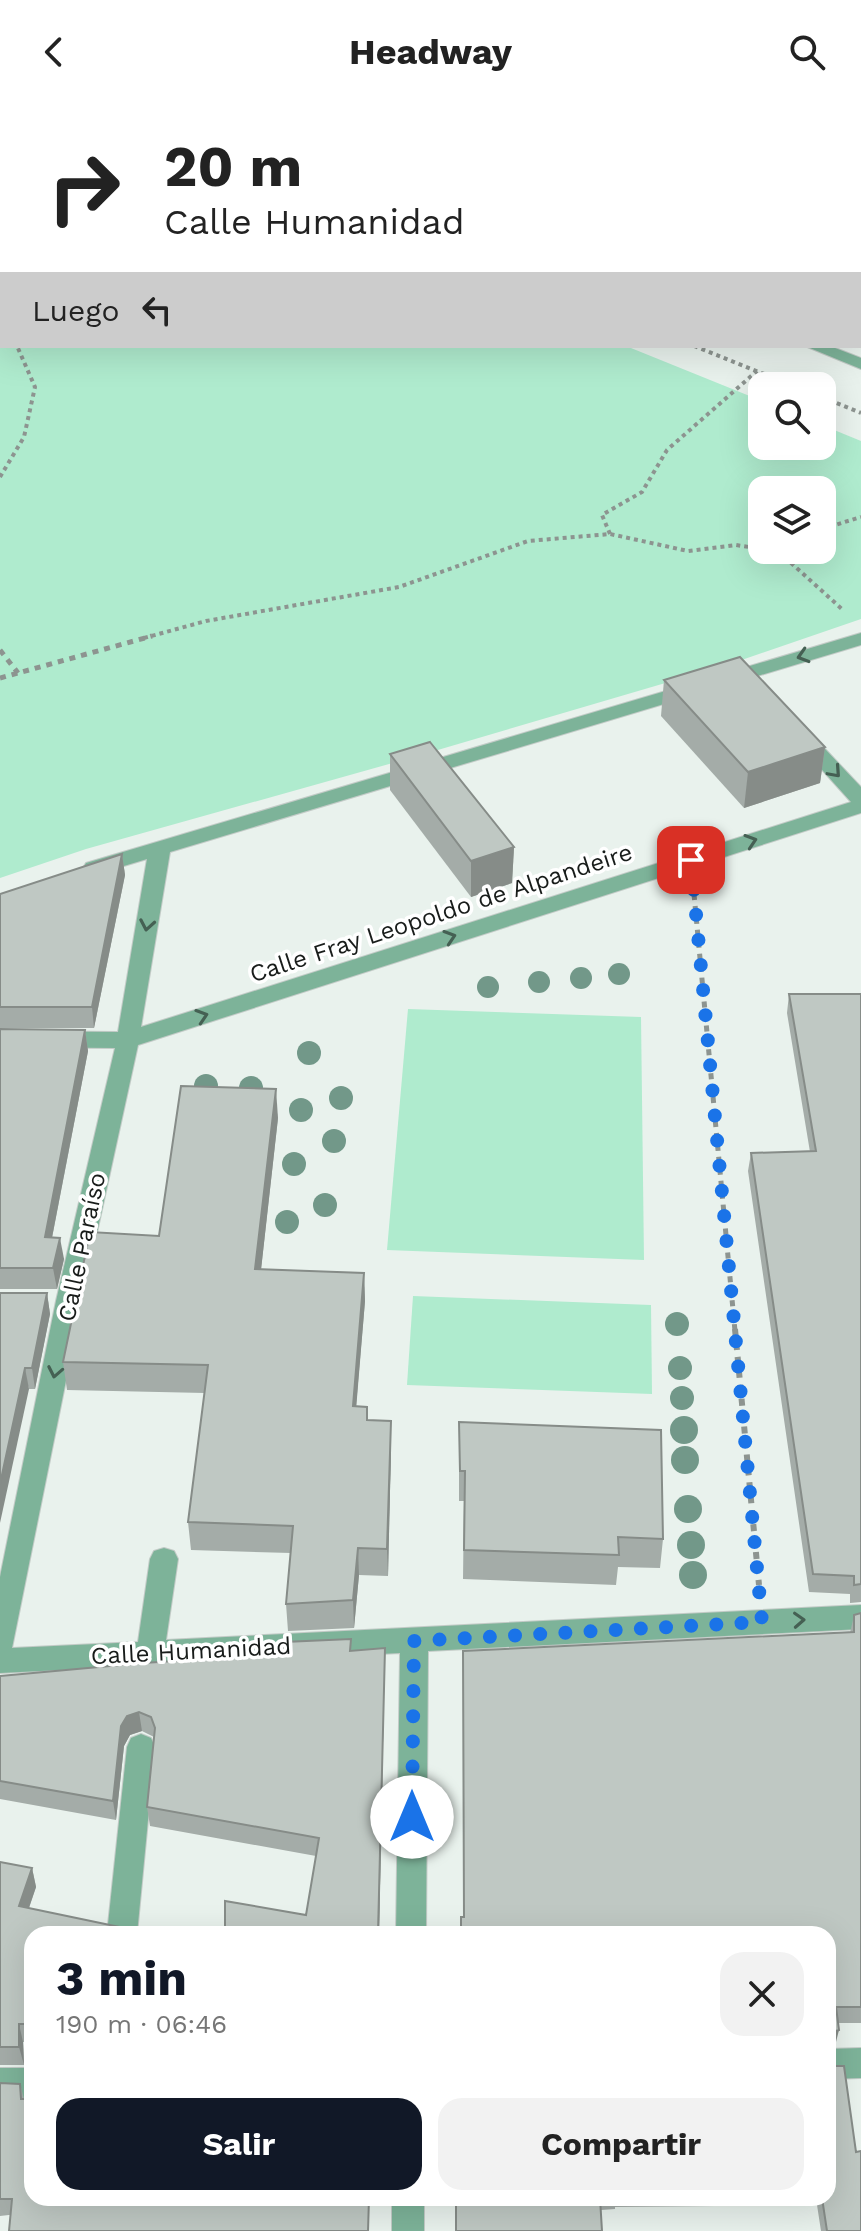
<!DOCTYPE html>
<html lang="es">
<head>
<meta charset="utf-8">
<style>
  :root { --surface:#fff; --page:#f2f2f2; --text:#222; --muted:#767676; --accent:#111827 }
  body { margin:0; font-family:"Work Sans",sans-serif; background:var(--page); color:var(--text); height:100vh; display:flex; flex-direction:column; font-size:30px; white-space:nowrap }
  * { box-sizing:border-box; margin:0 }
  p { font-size:26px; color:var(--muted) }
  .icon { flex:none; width:44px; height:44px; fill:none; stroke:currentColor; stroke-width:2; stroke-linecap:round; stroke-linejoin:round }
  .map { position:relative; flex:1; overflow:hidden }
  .side { position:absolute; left:24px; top:1822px; width:812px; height:280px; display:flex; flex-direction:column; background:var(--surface); border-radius:24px; box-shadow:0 8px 32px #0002 }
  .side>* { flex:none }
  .hud { position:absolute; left:0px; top:0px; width:862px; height:244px; box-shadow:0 8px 32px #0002; background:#fff; color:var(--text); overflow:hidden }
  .fabs { position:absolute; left:748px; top:268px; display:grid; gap:16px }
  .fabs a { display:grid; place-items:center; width:88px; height:88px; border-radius:16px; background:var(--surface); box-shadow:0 8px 32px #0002; font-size:40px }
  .pin { position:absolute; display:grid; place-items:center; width:68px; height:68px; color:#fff; margin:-34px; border-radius:16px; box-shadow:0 4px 12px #0006 }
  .me { position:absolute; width:88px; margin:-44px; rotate:0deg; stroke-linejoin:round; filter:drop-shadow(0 0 6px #0008) }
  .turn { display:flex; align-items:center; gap:28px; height:168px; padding:0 32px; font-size:36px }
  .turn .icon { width:104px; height:104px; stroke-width:2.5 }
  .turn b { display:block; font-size:56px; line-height:68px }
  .then { display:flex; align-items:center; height:76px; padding:0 32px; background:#0003; gap:16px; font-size:30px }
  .round { display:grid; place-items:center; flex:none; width:84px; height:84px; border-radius:24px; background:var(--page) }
  .headline { display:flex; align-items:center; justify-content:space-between; height:136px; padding:0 32px }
  h1 { font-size:48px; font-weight:700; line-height:60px; color:var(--accent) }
  .button { display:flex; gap:16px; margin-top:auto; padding:16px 32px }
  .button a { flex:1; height:92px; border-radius:24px; background:var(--accent); color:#fff; font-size:32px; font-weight:700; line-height:92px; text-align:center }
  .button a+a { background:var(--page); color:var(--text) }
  header { display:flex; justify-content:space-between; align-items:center; height:104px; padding:0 32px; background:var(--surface); font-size:36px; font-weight:700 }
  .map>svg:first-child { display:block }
</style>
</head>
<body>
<header><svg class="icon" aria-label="back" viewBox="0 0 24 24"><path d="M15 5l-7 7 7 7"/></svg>Headway<svg class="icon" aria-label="search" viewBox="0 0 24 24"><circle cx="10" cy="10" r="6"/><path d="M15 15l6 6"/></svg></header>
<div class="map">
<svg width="861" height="2127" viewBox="0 0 861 2127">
  <rect width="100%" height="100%" fill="#e9f2ed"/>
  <g fill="#afebce" fill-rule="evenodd">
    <path d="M0 0 33 2H2V242H626L762 297V342H822V321L861 337V515L730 560 414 653 86 745 0 774ZM762 386H822V446H762Z"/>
    <polygon points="236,0 643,0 646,2 241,2"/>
    <polygon points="408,905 641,913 644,1156 387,1146"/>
    <polygon points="413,1192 651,1201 652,1290 407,1281"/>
  </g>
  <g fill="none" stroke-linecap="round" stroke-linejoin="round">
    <g stroke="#c3cbc7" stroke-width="2">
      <g id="minor">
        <polygon points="182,0 201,0 203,2 184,2"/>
        <polygon points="681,0 697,0 699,2 683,2"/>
        <rect x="860" y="126" width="1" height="11"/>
        <polygon points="805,242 830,242 861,254 861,265"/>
        <polygon points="861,529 861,541 170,748 141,923 851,698 796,637 793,633 796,629 810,629 861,683 861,709 138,941 82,1197 12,1544 138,1538 150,1455 154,1447 164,1444 174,1447 178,1455 166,1536 861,1501 861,1525 428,1547 426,1830 396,1830 400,1549 0,1569 0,1473 56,1197 115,944 0,943 0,927 118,928 147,755 94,771 86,769 83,764 86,759"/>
        <polygon points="141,1630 151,1634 155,1643 137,1830 107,1830 127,1643 131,1634"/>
        <polygon points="861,1944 861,1974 828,1975 828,1945"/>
        <rect x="0" y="1964" width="32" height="30"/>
        <rect x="392" y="2094" width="32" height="33"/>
      </g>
    </g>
    <g stroke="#8d9490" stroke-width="4" stroke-dasharray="4 4" stroke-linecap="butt">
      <polyline points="92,0 97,2"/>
      <polyline points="694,242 794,282"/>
      <polyline points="822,293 861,309"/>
      <polyline points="0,373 24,333 35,283 17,242"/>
      <polyline points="822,425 861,413"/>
      <polyline points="610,430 602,411 642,388 667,346 757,267"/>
      <polyline points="767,446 781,446"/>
      <polyline points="779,448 843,506"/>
      <polyline points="144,534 206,517 399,483 528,437 610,430 688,447 736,441 762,445"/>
    </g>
    <g stroke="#8d9490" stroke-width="5" stroke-dasharray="6 6" stroke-linecap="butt">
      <polyline points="0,546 18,569"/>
      <polyline points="0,574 152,532"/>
      <polyline points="694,790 735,1227"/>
    </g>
    <polyline stroke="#8d9490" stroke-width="6" stroke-dasharray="7 7" stroke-linecap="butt" points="735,1225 759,1481"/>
    <use href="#minor" fill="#7db399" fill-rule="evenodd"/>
  </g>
  <g fill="#729889">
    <circle cx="619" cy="870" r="11"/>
    <circle cx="581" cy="874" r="11"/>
    <circle cx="539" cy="878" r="11"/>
    <circle cx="488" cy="883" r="11"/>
    <circle cx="309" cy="949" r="12"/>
    <circle cx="206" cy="982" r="12"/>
    <circle cx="251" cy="984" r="12"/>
    <circle cx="341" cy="994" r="12"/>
    <circle cx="301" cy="1006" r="12"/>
    <circle cx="334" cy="1037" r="12"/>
    <circle cx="294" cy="1060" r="12"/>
    <circle cx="325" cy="1101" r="12"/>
    <circle cx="287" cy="1118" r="12"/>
    <circle cx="677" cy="1220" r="12"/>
    <circle cx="680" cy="1264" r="12"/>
    <circle cx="682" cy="1294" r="12"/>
    <circle cx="684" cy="1326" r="14"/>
    <circle cx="685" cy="1356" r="14"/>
    <circle cx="688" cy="1405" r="14"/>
    <circle cx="691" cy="1441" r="14"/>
    <circle cx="693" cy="1471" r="14"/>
  </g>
  <g fill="#a4aca8">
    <polygon points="664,576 825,643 820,679 744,704 661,612"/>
    <polygon points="390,650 514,743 512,779 471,793 390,686"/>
    <polygon points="122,750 125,771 94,924 0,924 0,790"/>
    <polygon points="789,890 861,890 861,1498 850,1499 850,1490 809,1488 748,1067 751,1049 810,1048 787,909"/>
    <polygon points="0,925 85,926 88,947 52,1134 64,1155 57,1185 0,1185"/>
    <polygon points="278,1014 261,1165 364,1169 365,1197 356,1302 367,1303 368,1316 391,1317 391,1345 388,1472 359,1471 354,1524 288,1527 286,1500 291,1449 191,1446 188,1418 205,1289 67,1286 63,1258"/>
    <polygon points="0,1189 47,1189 50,1210 35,1285 29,1285"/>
    <polygon points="459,1318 663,1435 660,1464 618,1463 616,1481 463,1475 464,1397 459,1397"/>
    <polygon points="861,1509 861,1919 838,1919 835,1942 829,1944 829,1959 861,2127 821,2127 817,2101 615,2103 615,2105 601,2106 456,2094 828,2094 828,1830 464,1813 850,1529 854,1511"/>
    <polygon points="385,1544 379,1830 225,1830 306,1811 316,1752 150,1722 147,1703 154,1633 142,1627 130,1631 124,1642 116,1716 0,1695 0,1572"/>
    <polygon points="0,1758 32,1764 36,1783 29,1804 32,1830 32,1938 23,1938 24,1961 0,1961"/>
    <polygon points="0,1979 20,1980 24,1995 140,2096 0,2112"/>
  </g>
  <g fill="#868c88">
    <polygon points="825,643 820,679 744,704 748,668"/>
    <polygon points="514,743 512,779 471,793 471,757"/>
    <polygon points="122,750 125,771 94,924 92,903"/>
    <polygon points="85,926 88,947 48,1154 45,1133"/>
    <polygon points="276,985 278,1014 258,1193 255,1165"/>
    <polygon points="60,1134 64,1155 57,1185 53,1164"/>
    <polygon points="364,1169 365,1197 354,1330 353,1302"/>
    <polygon points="47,1189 50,1210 35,1285 32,1264"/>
    <polygon points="25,1264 29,1285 0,1419 0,1380"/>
    <polygon points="391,1317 391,1345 388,1472 387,1445"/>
    <polygon points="358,1444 359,1471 354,1524 353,1496"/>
    <polygon points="385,1544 379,1830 378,1830"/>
    <polygon points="139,1608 142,1627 130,1631 124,1642 116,1716 113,1697 121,1622 127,1612"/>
    <polygon points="32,1764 36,1783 23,1821 19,1802"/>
    <polygon points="19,1920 23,1938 24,1961 19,1943"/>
    <polygon points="839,1926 835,1942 828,1944 829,1929"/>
  </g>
  <g fill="#bfc8c3" stroke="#868c88" stroke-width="2">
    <polygon points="799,0 861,0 861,21 860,21 860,2 794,2"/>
    <polygon points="740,553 825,643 748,668 664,576"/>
    <polygon points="430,638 514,743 471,757 390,650"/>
    <polygon points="122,750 92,903 0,903 0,790"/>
    <polygon points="789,890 861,890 861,1480 854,1481 854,1472 813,1470 751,1049 816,1047"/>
    <polygon points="0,925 85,926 45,1133 60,1134 53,1164 0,1164"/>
    <polygon points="181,982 276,985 255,1165 364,1169 353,1302 367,1303 367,1316 391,1317 387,1445 358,1444 353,1496 286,1500 293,1422 188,1418 208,1261 63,1258 90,1128 159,1132"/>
    <polygon points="0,1189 47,1189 32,1264 25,1264 0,1380"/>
    <polygon points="459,1318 661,1326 663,1435 618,1433 619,1451 464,1446 465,1367 460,1367"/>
    <polygon points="861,1509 861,1903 836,1903 839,1926 829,1929 829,1959 832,1962 844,1962 856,2048 861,2047 861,2127 827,2127 822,2094 828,2094 828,1830 461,1830 461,1813 464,1813 463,1547 854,1528 854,1511"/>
    <polygon points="351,1535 350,1547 385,1544 378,1830 225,1830 225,1797 306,1811 319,1734 147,1703 155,1624 151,1613 139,1608 127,1612 121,1622 113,1697 0,1677 0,1572 143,1559 283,1550 284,1538"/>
    <polygon points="0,1758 32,1764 19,1802 153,1830 32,1830 32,1920 19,1920 19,1943 0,1943"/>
    <polygon points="0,1979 20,1980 21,1995 32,1995 32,2094 135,2094 135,2096 174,2094 369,2094 368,2127 9,2127 12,2095 0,2095"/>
    <polygon points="456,2094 600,2094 602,2127 456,2127"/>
  </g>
  <defs><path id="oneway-chevron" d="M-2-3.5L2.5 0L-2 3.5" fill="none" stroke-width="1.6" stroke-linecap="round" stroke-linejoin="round" transform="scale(2)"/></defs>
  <g stroke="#456053">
    <use href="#oneway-chevron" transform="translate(803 552) rotate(163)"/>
    <use href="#oneway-chevron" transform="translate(835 668) rotate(48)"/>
    <use href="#oneway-chevron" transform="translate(751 737) rotate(-18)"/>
    <use href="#oneway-chevron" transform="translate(147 821) rotate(100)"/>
    <use href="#oneway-chevron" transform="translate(450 833) rotate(-18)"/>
    <use href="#oneway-chevron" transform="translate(202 912) rotate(-18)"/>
    <use href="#oneway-chevron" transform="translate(55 1268) rotate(101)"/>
    <use href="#oneway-chevron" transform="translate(799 1516) rotate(-3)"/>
  </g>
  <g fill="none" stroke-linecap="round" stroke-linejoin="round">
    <polyline stroke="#1a73e8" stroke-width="14" stroke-dasharray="0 25.2" points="412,1713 414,1537 762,1518 691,756"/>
  </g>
  <g text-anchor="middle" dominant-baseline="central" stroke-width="7" stroke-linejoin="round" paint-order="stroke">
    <g font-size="24" fill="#181c1a" stroke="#fff">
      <text transform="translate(441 809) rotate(-18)">Calle Fray Leopoldo de Alpandeire</text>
      <text transform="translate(82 1143) rotate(-78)">Calle Paraíso</text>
      <text transform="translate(191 1547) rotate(-3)">Calle Humanidad</text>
    </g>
  </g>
</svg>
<div class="fabs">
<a><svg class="icon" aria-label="search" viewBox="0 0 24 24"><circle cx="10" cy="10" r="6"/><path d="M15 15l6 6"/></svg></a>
<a><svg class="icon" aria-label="layers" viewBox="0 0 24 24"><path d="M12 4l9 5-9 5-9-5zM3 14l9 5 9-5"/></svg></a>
</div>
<div class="pin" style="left:691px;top:756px;background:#d93025"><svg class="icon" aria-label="arrive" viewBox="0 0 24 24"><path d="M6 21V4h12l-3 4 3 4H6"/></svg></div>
<svg class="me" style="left:412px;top:1713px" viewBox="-20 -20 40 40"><circle r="19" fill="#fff"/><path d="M0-13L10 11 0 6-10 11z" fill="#1a73e8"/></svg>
<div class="hud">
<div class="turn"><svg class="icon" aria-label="right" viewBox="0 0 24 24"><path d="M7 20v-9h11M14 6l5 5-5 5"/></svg><div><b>20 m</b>Calle Humanidad</div></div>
<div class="then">Luego<svg class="icon" aria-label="left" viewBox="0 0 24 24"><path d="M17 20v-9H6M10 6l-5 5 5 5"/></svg></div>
</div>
<section class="side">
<div class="headline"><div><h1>3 min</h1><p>190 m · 06:46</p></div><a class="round"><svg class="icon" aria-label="close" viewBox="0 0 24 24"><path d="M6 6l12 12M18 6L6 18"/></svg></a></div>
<div class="button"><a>Salir</a><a>Compartir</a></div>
</section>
</div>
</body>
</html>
